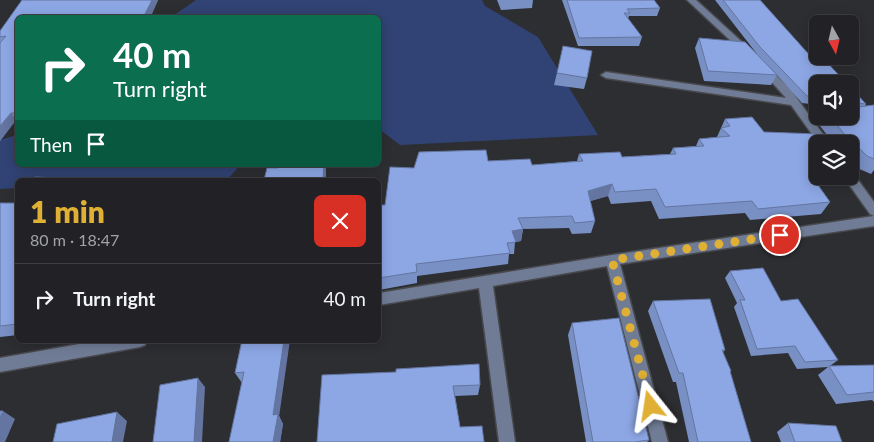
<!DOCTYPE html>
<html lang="en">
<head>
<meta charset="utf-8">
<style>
  :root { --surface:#222226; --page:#2e2f32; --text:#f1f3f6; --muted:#a2a4a7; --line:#3f3f43; --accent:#dfb034 }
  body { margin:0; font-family:Lato,sans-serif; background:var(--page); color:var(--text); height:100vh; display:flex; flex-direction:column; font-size:19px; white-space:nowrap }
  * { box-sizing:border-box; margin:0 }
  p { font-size:16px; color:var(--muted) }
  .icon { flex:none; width:28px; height:28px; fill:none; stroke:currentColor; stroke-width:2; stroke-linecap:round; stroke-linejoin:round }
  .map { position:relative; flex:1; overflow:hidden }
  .side { position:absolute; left:15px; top:178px; width:366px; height:165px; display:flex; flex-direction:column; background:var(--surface); border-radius:8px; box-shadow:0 2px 12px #0003,0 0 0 1px var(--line) }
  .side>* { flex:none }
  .banner { position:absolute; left:15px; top:15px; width:366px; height:152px; border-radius:8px; box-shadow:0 2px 12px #0003,0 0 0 1px var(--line); background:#0b6e4f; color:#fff; overflow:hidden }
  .needle { width:32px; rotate:172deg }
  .controls { position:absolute; left:809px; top:15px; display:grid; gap:10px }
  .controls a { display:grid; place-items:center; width:50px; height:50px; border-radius:8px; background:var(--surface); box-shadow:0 2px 12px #0003,0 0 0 1px var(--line); font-size:25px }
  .pin { position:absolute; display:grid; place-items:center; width:42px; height:42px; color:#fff; margin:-21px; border:2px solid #fff; border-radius:50%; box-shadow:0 1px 5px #0007 }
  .me { position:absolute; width:55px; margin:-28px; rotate:345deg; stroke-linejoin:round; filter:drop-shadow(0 0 4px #0008) }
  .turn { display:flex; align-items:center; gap:18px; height:105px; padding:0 15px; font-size:22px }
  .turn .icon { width:65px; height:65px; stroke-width:2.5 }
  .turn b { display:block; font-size:35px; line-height:42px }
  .then { display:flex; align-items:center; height:48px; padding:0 15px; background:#0003; gap:10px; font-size:19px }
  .round { display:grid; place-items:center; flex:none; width:52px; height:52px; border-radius:8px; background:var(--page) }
  .head { display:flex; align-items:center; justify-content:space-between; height:85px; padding:0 15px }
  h1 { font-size:30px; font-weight:800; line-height:38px; color:var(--accent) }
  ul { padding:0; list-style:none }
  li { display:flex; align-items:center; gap:15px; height:70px; padding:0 15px; border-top:1px solid var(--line) }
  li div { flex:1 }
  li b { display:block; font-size:19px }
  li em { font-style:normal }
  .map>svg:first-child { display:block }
</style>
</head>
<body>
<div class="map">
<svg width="874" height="442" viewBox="0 0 874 442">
  <rect width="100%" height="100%" fill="#2d2e32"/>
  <g fill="#314374">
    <polygon points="196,0 482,0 485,6 538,37 598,135 400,145 379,129 379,18 170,18"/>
    <polygon points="17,135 18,165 240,165 227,180 18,180 17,188 0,189 0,140"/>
  </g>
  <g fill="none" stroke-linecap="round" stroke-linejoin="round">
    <g stroke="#48494d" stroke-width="3">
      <g id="minor">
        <polygon points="687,0 696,0 753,52 753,56 747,56"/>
        <polygon points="764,65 767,66 791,90 830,144 819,144 791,105 606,78 601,75 606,72 786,98 759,68"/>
        <polygon points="850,172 853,173 874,202 874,216 870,214 843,176 850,176"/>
        <polygon points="874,216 874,226 620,264 668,442 652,442 607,266 493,286 515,442 499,442 479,288 379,305 379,293 612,255"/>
        <polygon points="102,340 147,340 145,345 140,347 0,372 0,358"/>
      </g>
    </g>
    <use href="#minor" fill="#707c96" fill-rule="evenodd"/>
  </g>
  <g fill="#7990c5">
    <polygon points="22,0 158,0 150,18 18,18 18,120 16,120 0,141 0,31"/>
    <polygon points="497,0 533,0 532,8 501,10"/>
    <polygon points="562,0 654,0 660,8 657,16 629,16 628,19 642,37 639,46 578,46"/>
    <polygon points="715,0 760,0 813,59 818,84 818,105 802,103 777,75 771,85 704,81 695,48 699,38 757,54"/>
    <polygon points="557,73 587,78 584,89 554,85"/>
    <polygon points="850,87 866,104 865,106 874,105 874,170 871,174 857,168 850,160 850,144 818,176 819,176 815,180 830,202 821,214 750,220 745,213 659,219 651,201 611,204 608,196 590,201 595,221 591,233 572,234 569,228 523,229 521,241 515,242 514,254 509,254 508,264 417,276 417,283 379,290 379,205 385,205 414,168 488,161 532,165 577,161 579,154 622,157 670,154 673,148 696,146 699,139 717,137 725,119 764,132 827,135 817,122 821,116 850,116"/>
    <polygon points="18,201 18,335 0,337 0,326 16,203"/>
    <polygon points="730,271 781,301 838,360 830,366 874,365 874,402 872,400 836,404 818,375 828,367 797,369 788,353 751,356 734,307 737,303 725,278"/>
    <polygon points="653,301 725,350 723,352 731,371 730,372 751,442 689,442 676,382 673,382 648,311"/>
    <polygon points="572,323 649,440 647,442 586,442 568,335"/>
    <polygon points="242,340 283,424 280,442 229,442 242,383 235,373"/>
    <polygon points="322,375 480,385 478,395 455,396 460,427"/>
    <polygon points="788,423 842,442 781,442 777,432"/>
  </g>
  <g fill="#6375a0">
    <polygon points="152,0 158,0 150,18 143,18"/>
    <polygon points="11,113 16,120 0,141 0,126"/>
    <polygon points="324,165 326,165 326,180 323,180"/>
    <polygon points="818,171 818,176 819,176 815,180 810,174"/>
    <polygon points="612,184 608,196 584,203 588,191"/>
    <polygon points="523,229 521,241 510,243 512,231"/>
    <polygon points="284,340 290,340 279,417 283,424 280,442 273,442 273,415"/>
    <polygon points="198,378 205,387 202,442 194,442"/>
    <polygon points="3,411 15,419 5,442 0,442 0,418"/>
    <polygon points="117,412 127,421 123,442 112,442"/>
  </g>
  <g fill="#8da7e5" stroke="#6375a0">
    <polygon points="22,0 152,0 143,18 18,18 18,113 11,113 0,126 0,43 6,36 0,37 0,31"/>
    <polygon points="567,0 654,0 660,8 627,9 630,13 624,13 642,37 579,38"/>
    <polygon points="723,0 760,0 813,59 823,58 847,84 818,84 818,97 807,96 760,47"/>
    <polygon points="699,38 745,42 777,75 708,71"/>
    <polygon points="563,46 592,51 587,78 557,73"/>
    <polygon points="850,87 866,104 850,102"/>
    <polygon points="874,105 874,159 867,156 853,142 850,145 850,144 818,144 818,171 810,174 830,202 758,209 752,201 665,207 656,189 615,192 612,184 588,191 595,221 575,223 572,216 518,218 523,229 512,231 516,242 507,243 510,253 416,264 417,272 379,278 379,205 385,205 390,167 414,168 419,152 486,150 488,161 530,159 532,165 583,161 579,154 620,152 622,157 676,154 673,148 704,146 699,139 730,136 721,128 730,126 725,119 752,117 764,132 845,135 830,116 850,116 850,108"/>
    <polygon points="278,165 324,165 323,180 264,180 267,168 278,168"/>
    <polygon points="35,177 83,179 82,180 33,180"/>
    <polygon points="18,201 18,324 0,326 0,203 16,203"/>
    <polygon points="763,268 781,301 798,299 838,360 805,362 795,346 757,349 740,300 745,300 730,271"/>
    <polygon points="710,299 725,350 722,350 731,371 730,371 751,442 698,442 683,373 679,373 653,301"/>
    <polygon points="619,318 649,440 634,442 593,442 572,323"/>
    <polygon points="242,340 284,340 273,415 278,414 273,442 229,442 244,372 235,373"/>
    <polygon points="479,364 480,385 453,386 460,427 482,426 484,442 317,442 322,375 396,372 396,369"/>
    <polygon points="874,365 874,392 847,395 829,366"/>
    <polygon points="198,378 194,442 153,442 160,385"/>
    <polygon points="0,411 3,411 0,418"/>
    <polygon points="117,412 112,442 53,442 57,424"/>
    <polygon points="788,423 836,426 842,442 795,442"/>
  </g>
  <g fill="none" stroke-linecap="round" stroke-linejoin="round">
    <polyline stroke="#dfb034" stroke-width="9" stroke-dasharray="0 16.2" points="651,406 612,260 780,235"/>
  </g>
</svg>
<div class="controls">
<a><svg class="needle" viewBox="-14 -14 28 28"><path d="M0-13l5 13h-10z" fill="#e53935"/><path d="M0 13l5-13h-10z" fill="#a2a4a7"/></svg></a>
<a><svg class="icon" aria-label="sound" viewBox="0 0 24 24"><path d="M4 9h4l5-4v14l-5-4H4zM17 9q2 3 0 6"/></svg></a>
<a><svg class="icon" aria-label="layers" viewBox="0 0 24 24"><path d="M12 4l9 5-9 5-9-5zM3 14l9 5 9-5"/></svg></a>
</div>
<div class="pin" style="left:780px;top:235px;background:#d93025"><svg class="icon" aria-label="arrive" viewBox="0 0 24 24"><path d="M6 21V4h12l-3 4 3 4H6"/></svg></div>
<svg class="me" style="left:651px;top:406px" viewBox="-20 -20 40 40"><path d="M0-17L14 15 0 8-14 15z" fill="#dfb034" stroke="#fff" stroke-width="4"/></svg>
<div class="banner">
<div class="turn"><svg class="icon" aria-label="right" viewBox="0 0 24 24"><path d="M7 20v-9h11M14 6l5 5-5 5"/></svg><div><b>40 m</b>Turn right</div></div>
<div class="then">Then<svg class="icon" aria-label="arrive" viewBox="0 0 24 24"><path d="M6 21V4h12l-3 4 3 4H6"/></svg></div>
</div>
<section class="side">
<div class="head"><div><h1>1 min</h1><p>80 m · 18:47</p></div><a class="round" style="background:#d93025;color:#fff"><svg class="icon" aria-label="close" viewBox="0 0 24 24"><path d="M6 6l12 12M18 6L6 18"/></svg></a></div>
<ul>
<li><svg class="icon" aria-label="right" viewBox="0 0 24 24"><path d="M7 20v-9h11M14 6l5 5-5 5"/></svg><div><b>Turn right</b></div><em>40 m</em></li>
</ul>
</section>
</div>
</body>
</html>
